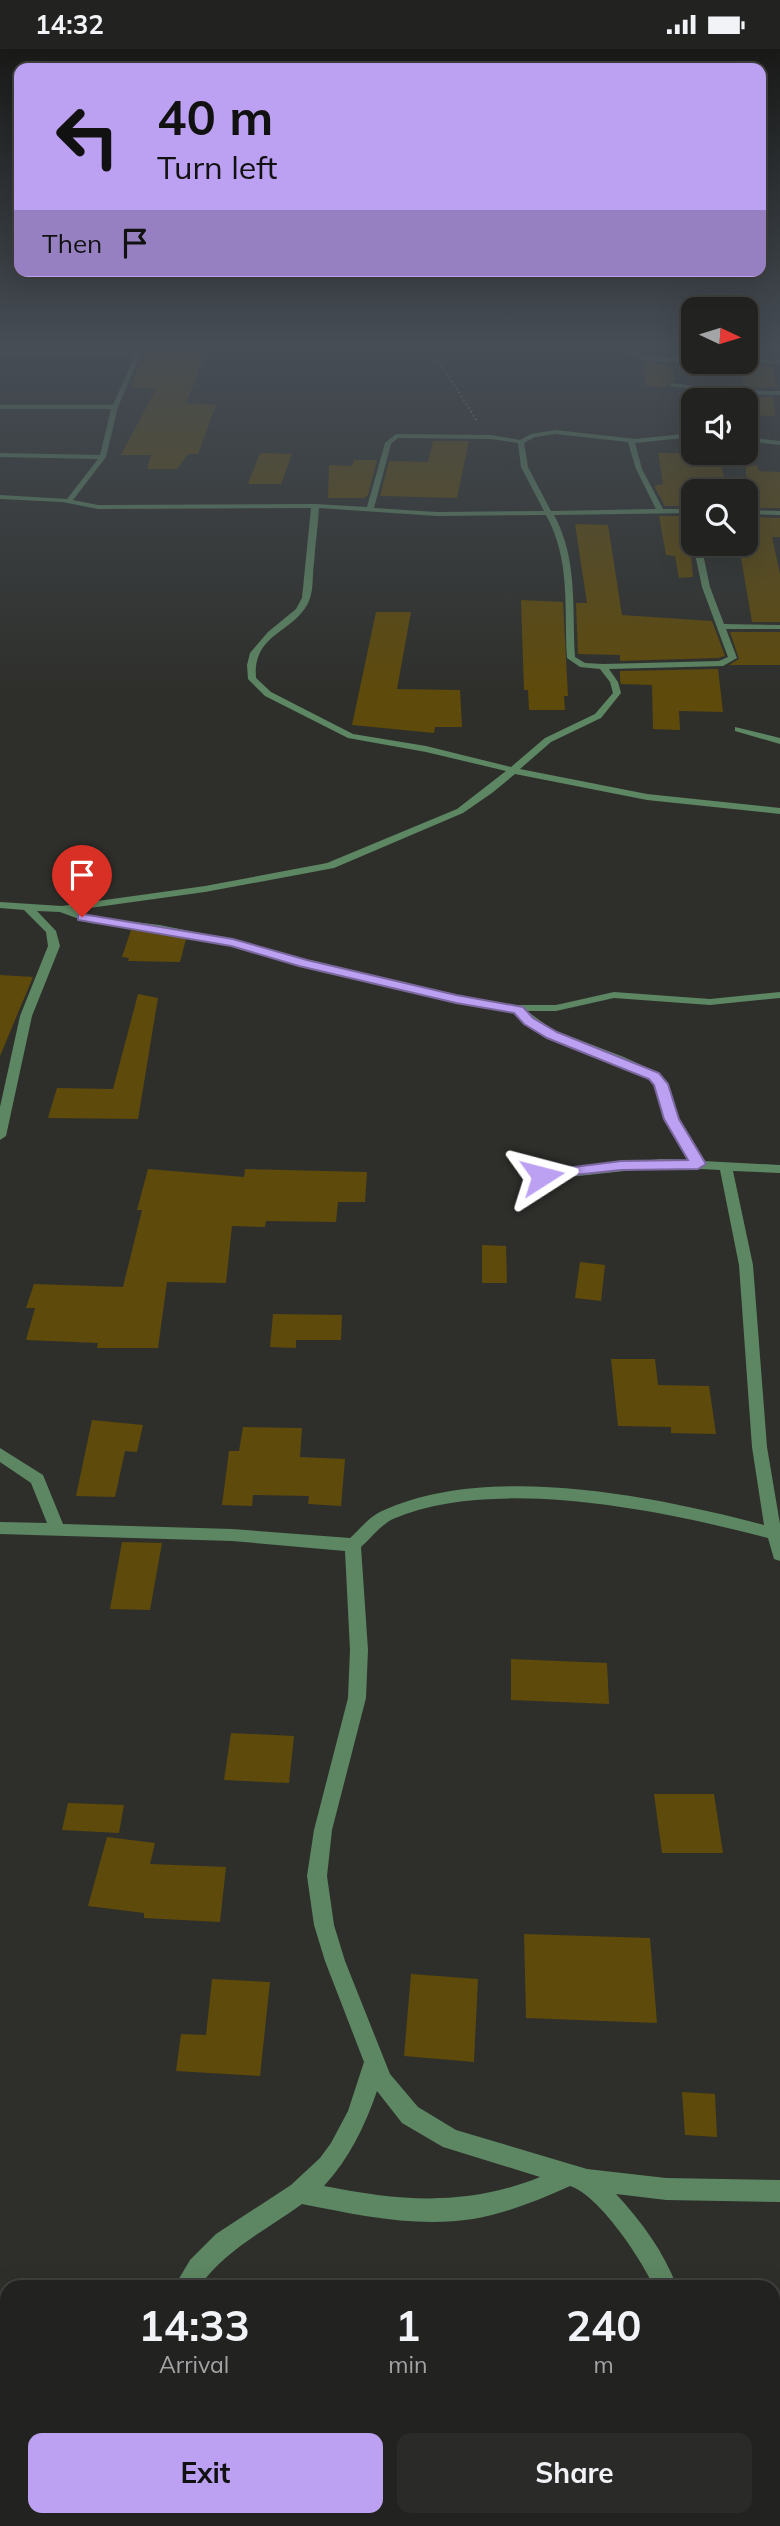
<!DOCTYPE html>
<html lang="en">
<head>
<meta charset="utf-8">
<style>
  :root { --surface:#222320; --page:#2a2b29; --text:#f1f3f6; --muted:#a2a4a5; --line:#3f403e; --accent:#bca0f2 }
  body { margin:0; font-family:Mulish,sans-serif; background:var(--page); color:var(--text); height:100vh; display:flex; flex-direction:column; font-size:26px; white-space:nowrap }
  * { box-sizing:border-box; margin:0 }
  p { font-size:23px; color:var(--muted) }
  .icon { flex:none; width:38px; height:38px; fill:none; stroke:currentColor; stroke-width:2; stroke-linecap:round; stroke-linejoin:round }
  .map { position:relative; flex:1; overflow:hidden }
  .sheet { position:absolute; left:0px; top:2231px; width:780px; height:247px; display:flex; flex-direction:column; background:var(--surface); border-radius:21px 21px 0 0; box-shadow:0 7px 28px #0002,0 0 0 2px var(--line) }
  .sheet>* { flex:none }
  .top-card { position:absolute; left:14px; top:14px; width:752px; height:214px; border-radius:14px; box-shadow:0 7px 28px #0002,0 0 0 2px var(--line); background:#bca0f2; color:#111; overflow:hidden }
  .needle { width:46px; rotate:94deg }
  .fabs { position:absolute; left:681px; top:248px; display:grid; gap:14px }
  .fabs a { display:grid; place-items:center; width:77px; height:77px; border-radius:14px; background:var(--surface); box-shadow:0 7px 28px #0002,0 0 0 2px var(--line); font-size:35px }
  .pin { position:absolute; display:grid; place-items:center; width:60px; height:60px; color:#fff; margin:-72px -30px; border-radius:50% 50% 50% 0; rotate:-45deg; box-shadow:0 0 7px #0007 }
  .pin .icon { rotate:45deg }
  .me { position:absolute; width:77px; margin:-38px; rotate:81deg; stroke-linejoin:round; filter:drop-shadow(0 0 5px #0008) }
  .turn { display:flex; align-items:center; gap:24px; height:147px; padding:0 28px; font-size:32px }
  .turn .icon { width:91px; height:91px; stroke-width:2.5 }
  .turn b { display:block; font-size:49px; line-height:60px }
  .then { display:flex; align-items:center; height:66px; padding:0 28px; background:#0003; gap:14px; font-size:26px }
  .eta { display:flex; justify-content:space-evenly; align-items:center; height:119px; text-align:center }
  .eta b { font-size:42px; font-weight:700; line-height:49px }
  .action { display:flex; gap:14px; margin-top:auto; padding:14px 28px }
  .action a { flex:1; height:80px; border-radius:14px; background:var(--accent); color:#111; font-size:28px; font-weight:700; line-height:80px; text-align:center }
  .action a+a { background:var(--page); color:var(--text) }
  .status { display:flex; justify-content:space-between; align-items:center; height:49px; padding:0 35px; background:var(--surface); direction:ltr }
  .status svg { height:19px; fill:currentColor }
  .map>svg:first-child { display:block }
</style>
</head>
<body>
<div class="status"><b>14:32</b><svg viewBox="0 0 49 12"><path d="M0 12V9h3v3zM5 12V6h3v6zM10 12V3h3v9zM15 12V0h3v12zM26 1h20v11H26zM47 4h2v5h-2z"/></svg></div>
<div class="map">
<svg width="780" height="2477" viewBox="0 0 780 2477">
  <rect width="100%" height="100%" fill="#2e2f2b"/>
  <g fill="#5e4a0a">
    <polygon points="146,300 208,300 186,354 216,356 198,405 188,405 177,420 147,420 151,406 121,406 156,340 130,338"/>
    <polygon points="643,313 671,316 675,332 669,333 667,338 646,337"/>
    <polygon points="746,316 772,317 777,338 744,339 742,319"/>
    <polygon points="745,348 773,348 775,367 746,366"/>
    <polygon points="433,392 469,392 457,449 380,447 389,412 428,413"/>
    <polygon points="260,404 292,405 281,435 248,435"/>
    <polygon points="658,404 693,404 693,410 720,414 729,443 693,443 693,457 665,457 654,437 663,435"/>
    <polygon points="354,411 377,411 368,446 364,449 328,449 329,416 352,417"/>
    <polygon points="757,416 759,422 780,423 780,459 746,459 746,417"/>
    <polygon points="659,467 693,467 690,496 693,528 679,529 675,507 666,506"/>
    <polygon points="746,468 780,469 780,488 772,488 780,525 780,573 752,573 739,497 746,497"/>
    <polygon points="575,475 608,476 622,566 712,572 725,607 718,609 620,612 620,606 578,605 576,554 587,554"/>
    <polygon points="521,551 563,553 568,647 564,647 565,661 529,661 528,641 524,641"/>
    <polygon points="376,563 411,563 397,640 460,641 462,678 435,678 434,684 352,676"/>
    <polygon points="730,583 780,583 780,616 729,616 739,610"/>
    <polygon points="718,620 723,663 679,662 680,681 653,680 652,636 621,635 620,631 620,622"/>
    <polygon points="131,881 186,890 180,913 128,912 129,909 122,908"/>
    <polygon points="0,926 33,928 0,1007"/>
    <polygon points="138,945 158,949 138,1070 48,1069 57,1039 113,1040"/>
    <polygon points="148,1120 244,1128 245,1120 367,1123 365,1153 338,1153 336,1173 266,1172 265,1178 232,1177 226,1234 167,1233 158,1299 97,1299 98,1294 26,1291 35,1259 26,1259 34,1235 123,1238 142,1161 137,1161"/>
    <polygon points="482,1196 506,1197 507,1234 482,1234"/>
    <polygon points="580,1213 605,1216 601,1252 575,1249"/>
    <polygon points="273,1265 342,1266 341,1291 296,1291 296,1299 270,1298"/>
    <polygon points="611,1310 655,1310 658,1336 709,1337 716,1385 671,1384 671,1378 618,1377"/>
    <polygon points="92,1371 143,1376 137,1403 125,1402 115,1448 76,1447"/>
    <polygon points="243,1378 302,1379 300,1408 345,1410 341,1457 308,1455 309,1447 253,1446 252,1457 222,1456 229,1402 239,1402"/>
    <polygon points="122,1493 162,1494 150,1561 110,1560"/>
    <polygon points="511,1610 607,1614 609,1655 511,1651"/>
    <polygon points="231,1684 294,1687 289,1734 224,1731"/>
    <polygon points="654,1745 714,1745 723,1804 662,1804"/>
    <polygon points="68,1754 124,1756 119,1784 62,1781"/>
    <polygon points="107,1788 155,1794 150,1815 226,1818 220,1873 144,1869 144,1864 88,1857"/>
    <polygon points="524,1885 650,1889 657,1974 526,1969"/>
    <polygon points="411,1925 478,1930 474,2013 404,2007"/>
    <polygon points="212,1930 270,1933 260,2027 176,2022 181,1985 206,1986"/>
    <polygon points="682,2043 715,2045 717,2088 685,2086"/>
  </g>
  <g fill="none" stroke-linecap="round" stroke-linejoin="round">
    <polyline stroke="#7d7e7a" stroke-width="2" stroke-dasharray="2 2.5" stroke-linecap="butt" points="426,300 448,326 477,372"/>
    <g fill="#5d8662" fill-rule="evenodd">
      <path d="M137 300H143L118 358 106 408 73 451 98 456 315 455 367 458 385 394 396 385 491 386 520 391 531 385 556 381 635 390 693 384V388L635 394 642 420 663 460H693V464L554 466C578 510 572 559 575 608L585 614 603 615 719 612 728 608 702 538 693 495H701L710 538 724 575 780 576V580H726L737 609 723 617 609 620 618 633 621 644 601 669 551 693 520 720 647 745 780 759V765L647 751 515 725 492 744 463 764 334 819 205 843 75 861 92 868 160 876 233 891 306 911 500 956H556L614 943 710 950 780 943V949L710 956 614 949 556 962H527L553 981 624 1008 658 1024 667 1035 678 1070 703 1112 780 1116V1124L733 1122 753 1216 767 1398 780 1475V1512L774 1510 768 1489C664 1462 494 1426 393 1470 382 1475 371 1489 361 1498L368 1601 366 1649 332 1781 327 1827 334 1876 345 1912 390 2025 418 2058 456 2081 587 2120 666 2129 780 2131V2153L666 2151 616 2145C642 2173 664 2203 677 2238H654C642 2211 599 2146 570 2137 539 2151 507 2164 473 2170 416 2179 358 2166 302 2155 265 2182 226 2200 199 2238H174L190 2211 216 2185 291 2136 320 2109 331 2094 348 2062 364 2013 325 1912 314 1876 307 1827 314 1781 348 1649 350 1601 345 1502 232 1492 0 1485V1473L47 1474 31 1434 0 1413V1399L43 1426 63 1475 232 1480 350 1489C359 1481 370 1467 382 1462 489 1413 654 1447 764 1476L752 1398 739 1216 720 1121 661 1118 542 1131 535 1127 542 1123 661 1110 689 1111 666 1070 655 1036 650 1030 616 1013 545 986 513 962H500L303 917 231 897 160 882 90 874 60 863 37 862 56 882 60 897 32 967 6 1087 0 1091V1058L20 967 48 897 46 883 24 861 0 859V853L62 857 205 837 327 814 457 760 506 722 426 703 348 689 265 647 248 630 247 616 250 604 268 583 296 560 302 549 311 459 98 460 62 453 0 450V446L67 450 98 410 0 408V404L100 406 111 360H0V356H113L135 306H0V302H136ZM556 385 628 393 636 420 656 460 551 462 528 418 524 394 535 388ZM398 389 491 390 518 394 521 418 544 462 437 463 374 459 391 395ZM319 459 437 467 546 466C571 511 564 560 567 609L580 618 600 620 610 633 613 644 595 665 545 689 511 718 426 697 353 685 271 643 256 629C253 583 294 585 309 552 314 540 312 527 314 514 315 496 318 478 319 459ZM377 2042 402 2074 443 2098 540 2128C466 2158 400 2152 324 2137 349 2110 365 2077 377 2042Z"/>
      <path d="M621 300H628L648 308 693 309V313C668 313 641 316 621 300Z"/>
      <polygon points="746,310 780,311 780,315 744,313"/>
      <polygon points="671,334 727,341 780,342 780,346 727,345 669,337"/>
      <polygon points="746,388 780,392 780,396 746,392"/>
      <polygon points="746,461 780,462 780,466 746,465"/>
      <polygon points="735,678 780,689 780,695 735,682"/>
      <polygon points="149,2471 173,2471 174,2477 150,2477"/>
      <polygon points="702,2471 726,2471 727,2477 703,2477"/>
    </g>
  </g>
  <linearGradient id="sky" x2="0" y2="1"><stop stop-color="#191a18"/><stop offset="0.46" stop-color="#464d55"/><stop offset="1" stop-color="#464d55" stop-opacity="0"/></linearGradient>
  <rect width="780" height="646" fill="url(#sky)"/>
  <polygon fill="#bca0f2" stroke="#7a689d" stroke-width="2" points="82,865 233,890 307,911 456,946 523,958 533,969 557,983 659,1024 668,1035 679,1070 706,1115 698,1120 621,1121 537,1130 535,1127 542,1122 621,1112 688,1111 664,1070 654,1036 649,1030 547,989 524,975 514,964 456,954 299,917 231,897 78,871 78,866"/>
</svg>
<div class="fabs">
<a><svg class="needle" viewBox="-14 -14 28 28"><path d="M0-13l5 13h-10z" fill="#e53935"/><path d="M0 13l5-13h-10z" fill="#a2a4a5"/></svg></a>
<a><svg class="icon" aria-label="sound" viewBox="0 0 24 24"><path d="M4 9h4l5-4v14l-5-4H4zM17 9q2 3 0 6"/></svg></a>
<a><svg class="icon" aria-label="search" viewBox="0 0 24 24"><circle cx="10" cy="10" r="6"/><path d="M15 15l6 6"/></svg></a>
</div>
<div class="pin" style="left:82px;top:868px;background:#d93025"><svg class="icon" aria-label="arrive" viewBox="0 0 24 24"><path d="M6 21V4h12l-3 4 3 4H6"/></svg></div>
<svg class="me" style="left:542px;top:1127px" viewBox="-20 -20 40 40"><path d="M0-17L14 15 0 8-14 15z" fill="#bca0f2" stroke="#fff" stroke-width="4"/></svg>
<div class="top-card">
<div class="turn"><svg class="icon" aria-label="left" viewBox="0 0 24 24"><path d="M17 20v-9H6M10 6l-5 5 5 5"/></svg><div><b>40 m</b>Turn left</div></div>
<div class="then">Then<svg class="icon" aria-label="arrive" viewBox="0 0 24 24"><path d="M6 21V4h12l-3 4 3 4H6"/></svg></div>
</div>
<section class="sheet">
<div class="eta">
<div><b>14:33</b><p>Arrival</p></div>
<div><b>1</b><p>min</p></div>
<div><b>240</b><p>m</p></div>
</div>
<div class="action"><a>Exit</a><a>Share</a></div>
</section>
</div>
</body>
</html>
